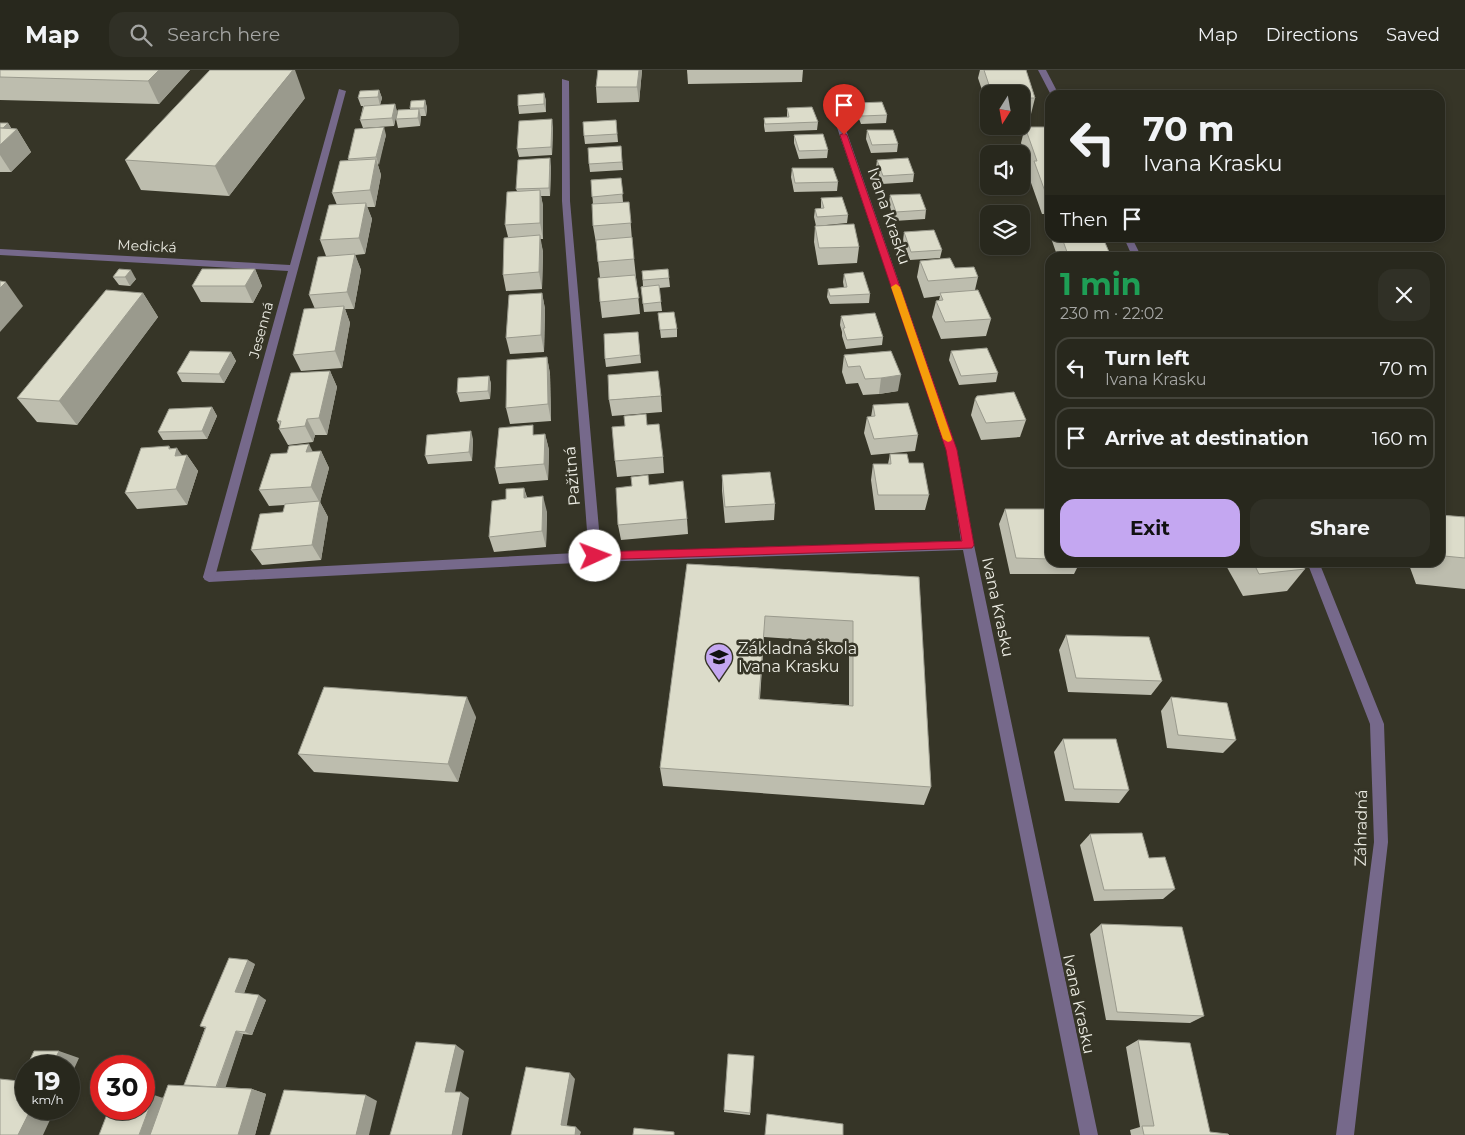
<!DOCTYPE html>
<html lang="en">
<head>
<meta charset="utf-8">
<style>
  :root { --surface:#28281d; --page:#303026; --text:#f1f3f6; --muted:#a5a6a4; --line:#44443b; --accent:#c4a7f1 }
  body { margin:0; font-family:Montserrat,sans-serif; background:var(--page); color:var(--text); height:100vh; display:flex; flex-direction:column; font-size:19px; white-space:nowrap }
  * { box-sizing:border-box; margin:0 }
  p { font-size:16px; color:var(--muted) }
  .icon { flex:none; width:28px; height:28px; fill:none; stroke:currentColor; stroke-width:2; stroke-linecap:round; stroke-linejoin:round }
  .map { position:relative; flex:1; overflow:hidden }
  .sheet { position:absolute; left:1045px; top:182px; width:400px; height:315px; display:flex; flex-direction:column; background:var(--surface); border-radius:15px; box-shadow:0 2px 8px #0003,0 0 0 1px var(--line) }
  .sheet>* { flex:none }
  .banner { position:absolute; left:1045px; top:20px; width:400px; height:152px; border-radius:15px; box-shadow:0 2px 8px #0003,0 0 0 1px var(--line); background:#28281d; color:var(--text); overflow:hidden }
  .needle { width:32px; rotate:191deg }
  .controls { position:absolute; left:980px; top:15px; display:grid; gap:10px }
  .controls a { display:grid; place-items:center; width:50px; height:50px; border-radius:10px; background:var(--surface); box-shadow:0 2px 8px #0003,0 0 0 1px var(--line); font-size:25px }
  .speed { position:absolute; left:15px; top:985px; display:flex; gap:10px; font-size:25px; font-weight:700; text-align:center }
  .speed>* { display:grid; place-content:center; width:65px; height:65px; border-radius:50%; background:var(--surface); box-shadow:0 2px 8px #0003,0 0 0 1px var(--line); line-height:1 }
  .speed small { font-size:12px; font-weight:400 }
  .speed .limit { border:8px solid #d22; background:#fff; color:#111 }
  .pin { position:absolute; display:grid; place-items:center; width:42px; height:42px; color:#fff; margin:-51px -21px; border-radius:50% 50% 50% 0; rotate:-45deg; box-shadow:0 0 5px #0007 }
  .pin .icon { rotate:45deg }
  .me { position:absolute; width:55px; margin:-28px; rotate:88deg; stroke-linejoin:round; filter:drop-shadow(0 0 4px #0008) }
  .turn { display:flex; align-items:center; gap:18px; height:105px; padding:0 15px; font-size:22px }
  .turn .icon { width:65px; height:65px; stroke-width:2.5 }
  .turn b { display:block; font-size:35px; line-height:42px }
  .then { display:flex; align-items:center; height:48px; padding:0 15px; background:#0003; gap:10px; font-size:19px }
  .round { display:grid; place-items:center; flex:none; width:52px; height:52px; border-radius:15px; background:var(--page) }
  .headline { display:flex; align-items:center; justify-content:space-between; height:85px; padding:0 15px }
  h1 { font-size:30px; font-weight:700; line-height:38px; color:#1e9e55 }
  .action { display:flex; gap:10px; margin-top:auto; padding:10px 15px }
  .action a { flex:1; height:58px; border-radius:15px; background:var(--accent); color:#111; font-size:20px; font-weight:700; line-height:58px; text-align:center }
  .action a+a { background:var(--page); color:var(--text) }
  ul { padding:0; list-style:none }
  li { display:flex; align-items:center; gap:15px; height:62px; margin:0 10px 8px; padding:0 5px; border:2px solid var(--line); border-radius:15px }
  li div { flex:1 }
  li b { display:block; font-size:19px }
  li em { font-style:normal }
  header { display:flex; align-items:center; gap:30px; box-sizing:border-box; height:70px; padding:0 25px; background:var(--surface); border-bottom:1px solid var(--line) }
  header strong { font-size:24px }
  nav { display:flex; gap:28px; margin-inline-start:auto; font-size:18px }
  .search { width:350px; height:45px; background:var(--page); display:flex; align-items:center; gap:12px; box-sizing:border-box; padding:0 18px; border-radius:15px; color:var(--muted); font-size:19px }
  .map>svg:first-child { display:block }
</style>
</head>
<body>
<header>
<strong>Map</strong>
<div class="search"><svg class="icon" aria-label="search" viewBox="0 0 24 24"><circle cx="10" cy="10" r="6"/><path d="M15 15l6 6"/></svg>Search here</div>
<nav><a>Map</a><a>Directions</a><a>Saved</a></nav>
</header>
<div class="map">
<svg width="1465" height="1065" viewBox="0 0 1465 1065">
  <rect width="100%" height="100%" fill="#363527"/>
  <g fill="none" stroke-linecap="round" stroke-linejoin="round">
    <polygon fill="#76698b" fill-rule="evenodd" points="595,482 599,484 601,487 599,490 595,492 209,512 205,510 203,507 205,504 209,502"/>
    <g fill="#76698b" fill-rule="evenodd">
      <polygon points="1038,0 1046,0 1059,25 1051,25"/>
      <polygon points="562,9 569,11 570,131 601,482 961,471 947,380 827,28 831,26 835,28 957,380 974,475 1098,1065 1080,1065 963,480 595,492 591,490 589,487 562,131"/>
      <polygon points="339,19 346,21 215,507 213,510 205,510 203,507 288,201 0,185 0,179 290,195"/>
      <polygon points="1124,168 1132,168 1142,188 1133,188"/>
      <polygon points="1307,492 1319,492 1384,654 1388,772 1354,1065 1336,1065 1374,772 1370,654"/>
    </g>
  </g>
  <g fill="#bdbdae" fill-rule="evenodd">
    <polygon points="0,0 190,0 159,34 0,30"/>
    <polygon points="598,0 642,0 639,32 597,33 596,17"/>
    <polygon points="687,0 803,0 802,12 688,14"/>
    <polygon points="980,0 1026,0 1035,28 1031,44 1021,43 1021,24 989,24 989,41 978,8"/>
    <polygon points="379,20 382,28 380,35 395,34 397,42 394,56 363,58 360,50 363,36 361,36 358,28"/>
    <polygon points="544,23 546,31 546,42 519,44 518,36"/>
    <polygon points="305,28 229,126 141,120 125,90"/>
    <polygon points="425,30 427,38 426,46 421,46 420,56 398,58 396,49 410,40 410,38"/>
    <polygon points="857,33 887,45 886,53 861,54 856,41"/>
    <polygon points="787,38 818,52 817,60 765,62 764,56 764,48 787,47"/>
    <polygon points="616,50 618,72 585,74 584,66"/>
    <polygon points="0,53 8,53 11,58 17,59 31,82 11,102 0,102"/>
    <polygon points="553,57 552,85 519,87 517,79"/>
    <polygon points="1025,57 1050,57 1050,144 1042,144 1029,107 1031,101 1021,73"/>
    <polygon points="867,60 898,74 897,82 871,83 866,69"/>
    <polygon points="386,65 378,95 381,105 375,137 367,137 372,149 365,184 355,185 361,200 354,239 345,239 350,253 342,298 301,301 293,285 315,239 309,225 326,186 320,170 337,135 332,123 349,91 348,89"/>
    <polygon points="794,65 828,80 827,88 799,89 794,73"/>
    <polygon points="621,76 623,100 590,102 589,94"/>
    <polygon points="877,90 914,104 913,112 882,114 876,98"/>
    <polygon points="551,96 550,126 541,126 543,136 543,169 540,169 543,182 542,219 506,221 503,205 508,167 505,155 517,121 516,119"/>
    <polygon points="792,98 838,112 837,121 794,122 791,107"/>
    <polygon points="621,108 623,132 629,132 632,170 640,244 602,248 600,232 600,208 596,173 593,156 593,134 591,110"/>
    <polygon points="890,125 926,140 925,149 894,151 889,133"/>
    <polygon points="821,128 848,145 847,153 816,156 814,147 815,139 821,138"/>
    <polygon points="1050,148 1050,165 1047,157"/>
    <polygon points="815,156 859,177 857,193 818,195 814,172"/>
    <polygon points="904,162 942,180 940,188 910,190 903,171"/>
    <polygon points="1051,168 1103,168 1109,182 1115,188 1058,188"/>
    <polygon points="920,191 955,198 978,207 975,220 991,249 986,266 941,269 932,247 936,231 939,230 940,226 924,228 917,207"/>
    <polygon points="119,199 136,209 130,216 119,215 113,207"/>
    <polygon points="255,199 262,216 253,233 201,232 192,216"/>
    <polygon points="642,201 669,208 670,217 659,218 662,241 644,242 641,217 643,216"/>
    <polygon points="844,204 870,224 869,233 830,234 827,227 828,219 844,218 843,212"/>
    <polygon points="143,223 158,247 77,355 37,352 17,328"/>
    <polygon points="542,223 545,239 544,282 510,284 506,268"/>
    <polygon points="658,243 677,259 677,267 661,268"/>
    <polygon points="841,246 883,267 882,275 846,279 842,266 842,262 840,255"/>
    <polygon points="638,262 641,293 606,297 605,289"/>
    <polygon points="891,281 898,321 879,324 863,325 858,313 846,314 842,302 844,285"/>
    <polygon points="951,281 998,303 996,312 959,315 949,290"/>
    <polygon points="231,282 236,291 224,313 182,312 177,303"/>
    <polygon points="547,287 550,304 551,351 510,354 506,338"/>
    <polygon points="330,301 337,317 327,365 315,365 313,372 288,375 279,359 280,356 277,351"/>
    <polygon points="489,306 491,314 490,329 460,332 457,323"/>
    <polygon points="661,326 662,342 612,346 609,330"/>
    <polygon points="975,329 1026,350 1020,367 981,370 971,345"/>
    <polygon points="873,335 918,365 915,381 871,385 864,363 867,347 871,347"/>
    <polygon points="212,337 217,346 207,369 163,370 158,362"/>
    <polygon points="647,355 663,387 664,403 617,407 615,391"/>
    <polygon points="545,364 549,380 548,410 499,414 495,398"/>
    <polygon points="473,369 472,391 428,394 425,386"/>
    <polygon points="169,376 171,379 182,385 187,385 198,401 187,435 137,439 125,423"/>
    <polygon points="321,381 329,398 320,432 328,447 321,490 262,495 251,480 283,442 285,435 269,436 259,420 313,382"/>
    <polygon points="890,384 929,425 925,440 875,440 871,410 873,394 888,394"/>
    <polygon points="722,405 775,434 774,450 725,453 722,421"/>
    <polygon points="649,415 687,449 688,464 621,470 618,455"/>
    <polygon points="524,418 527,427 547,442 546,477 494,482 489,467 506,429"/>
    <polygon points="1005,439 1050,439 1050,492 1080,492 1074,504 1010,504 999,454"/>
    <polygon points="1440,445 1465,447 1465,519 1416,514 1408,492 1440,492"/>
    <polygon points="1224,492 1301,492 1305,499 1287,521 1243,526"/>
    <path d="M687 494 919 507 931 717 924 735 663 716 660 698ZM764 567 849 573V635L760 629Z"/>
    <polygon points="1066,565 1162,611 1151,625 1068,622 1059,580"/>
    <polygon points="1171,627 1236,670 1223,683 1167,678 1161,641"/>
    <polygon points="476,647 458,712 314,702 298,684"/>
    <polygon points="1063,669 1129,720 1119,733 1065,731 1054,682"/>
    <polygon points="1090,764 1149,788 1175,819 1163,829 1094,831 1080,775"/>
    <polygon points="1101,854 1204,946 1190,953 1106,950 1090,864"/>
    <polygon points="255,894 244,923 266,930 252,965 243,964 225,1017 252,1019 266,1024 255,1065 99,1065 184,1015 205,958 200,956"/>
    <polygon points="1138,970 1210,1062 1229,1065 1131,1065 1130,1060 1140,1057 1126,977"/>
    <polygon points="754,986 750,1045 724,1042 724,1040"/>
  </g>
  <g fill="#9a9a8d">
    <polygon points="159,0 190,0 159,34 148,11"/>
    <polygon points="293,0 295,0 305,28 229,126 215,96"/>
    <polygon points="639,0 642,0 639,32 637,17"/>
    <polygon points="379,20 382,28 380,35 378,27"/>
    <polygon points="544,23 546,31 546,42 544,34"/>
    <polygon points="425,30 427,38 426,46 424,38"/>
    <polygon points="395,34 397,42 394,56 392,48"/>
    <polygon points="419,39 421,47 420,56 418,48"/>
    <polygon points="552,49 553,57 552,85 551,77"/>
    <polygon points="8,53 13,61 0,61"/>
    <polygon points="384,57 386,65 379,95 376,87"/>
    <polygon points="17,59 31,82 11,102 0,85 0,75"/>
    <polygon points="550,88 551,96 550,126 549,118"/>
    <polygon points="376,89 381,105 375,137 370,120"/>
    <polygon points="540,120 543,136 543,169 540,153"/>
    <polygon points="366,133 372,149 365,184 359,168"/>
    <polygon points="540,165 543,182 542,219 539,202"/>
    <polygon points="355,184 361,200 354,239 347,222"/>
    <polygon points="255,199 262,216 253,233 245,216"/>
    <polygon points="131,200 136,209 130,216 125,207"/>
    <polygon points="6,212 23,236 0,262 0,218"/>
    <polygon points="143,223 158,247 77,355 59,331"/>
    <polygon points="542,223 545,239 544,282 541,265"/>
    <polygon points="344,236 350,253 342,298 335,281"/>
    <polygon points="231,282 236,291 224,313 219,304"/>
    <polygon points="547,287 550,304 551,351 548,334"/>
    <polygon points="330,301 337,317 327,365 319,348"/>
    <polygon points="901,305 898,321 879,324 881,308"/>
    <polygon points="489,306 491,314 490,329 488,321"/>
    <polygon points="212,337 217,346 207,369 202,361"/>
    <polygon points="307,349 315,365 313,372 305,356"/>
    <polygon points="471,361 473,369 472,391 469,382"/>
    <polygon points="545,364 549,380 548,410 544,394"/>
    <polygon points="309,374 317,390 306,382"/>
    <polygon points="169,376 175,385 177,378 185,390 187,385 198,401 187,435 176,419 169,379"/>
    <polygon points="321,381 329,398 320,432 328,447 321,490 312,475 320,433 311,417"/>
    <polygon points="524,418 528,434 524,428"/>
    <polygon points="543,426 547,442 546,477 542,461"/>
    <polygon points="467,627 476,647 458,712 448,694"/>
    <polygon points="248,890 255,894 243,926 235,922"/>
    <polygon points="259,925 266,930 252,965 245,962"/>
    <polygon points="236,961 243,964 224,1022 216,1019"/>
    <polygon points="456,975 464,981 454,1027 445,1022"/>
    <polygon points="59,981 79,988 69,1010 69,996 52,996"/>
    <polygon points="570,1003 575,1009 566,1060 561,1055"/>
    <polygon points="252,1019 266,1024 255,1065 238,1065"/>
    <polygon points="461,1022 469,1028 462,1065 452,1065"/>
    <polygon points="154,1025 172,1031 159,1065 139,1065"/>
    <polygon points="366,1025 377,1031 369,1065 356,1065"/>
    <polygon points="31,1039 55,1039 43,1065 18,1065"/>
    <polygon points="576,1057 581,1062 580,1065 575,1065"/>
  </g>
  <g fill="#dcdcca" stroke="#9a9a8d" fill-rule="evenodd">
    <polygon points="0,0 159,0 148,11 0,7"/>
    <polygon points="210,0 293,0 215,96 125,90"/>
    <polygon points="598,0 639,0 637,17 596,17"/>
    <polygon points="984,0 1026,0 1035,28 1021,28 1021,24 992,24"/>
    <polygon points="379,20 378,27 358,28 360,21"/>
    <polygon points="544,23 544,34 518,36 518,25"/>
    <polygon points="425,30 424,38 410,38 411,31"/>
    <polygon points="882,32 887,45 862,46 857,33"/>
    <polygon points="395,34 392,48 360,50 364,36"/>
    <polygon points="812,37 818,52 765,54 764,48 789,47 787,38"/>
    <polygon points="419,39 418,48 396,49 398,40"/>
    <polygon points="552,49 551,77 517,79 519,51"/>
    <polygon points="616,50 617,64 584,66 583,52"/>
    <polygon points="0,53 8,53 3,58 0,58"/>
    <polygon points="384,57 376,87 348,89 355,59"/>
    <polygon points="1025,57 1050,57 1050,127 1047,127 1034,91 1037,91"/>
    <polygon points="0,58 17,59 0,75"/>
    <polygon points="867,60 893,60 898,74 872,75"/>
    <polygon points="823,64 828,80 799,81 794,65"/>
    <polygon points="621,76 622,92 589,94 588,78"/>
    <polygon points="550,88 549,118 516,119 518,90"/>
    <polygon points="908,88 914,104 883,106 877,90"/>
    <polygon points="376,89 370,120 332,123 340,91"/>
    <polygon points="792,98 833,98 838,112 795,113"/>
    <polygon points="621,108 623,124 592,127 591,110"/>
    <polygon points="540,120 540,153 505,155 507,122"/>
    <polygon points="920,124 926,140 896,142 890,125"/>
    <polygon points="842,127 848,145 817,147 815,139 824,138 821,128"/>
    <polygon points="629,132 631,153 593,156 592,134"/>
    <polygon points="366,133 359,168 320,170 329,135"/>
    <polygon points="854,154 859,177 819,178 815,156"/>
    <polygon points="934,160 942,180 911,182 904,162"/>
    <polygon points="540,165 539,202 503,205 504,168"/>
    <polygon points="632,167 634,189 598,192 596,170"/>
    <polygon points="1062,168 1103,168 1109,182 1113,182 1115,188 1073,188 1071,182 1067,182"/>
    <polygon points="355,184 347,222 309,225 318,187"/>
    <polygon points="950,188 955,198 974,197 978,207 928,211 920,191"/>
    <polygon points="119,199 131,200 125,207 113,207"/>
    <polygon points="202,199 255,199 245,216 192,216"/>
    <polygon points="668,199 669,208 643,210 642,201"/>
    <polygon points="863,202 870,224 830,226 828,219 847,217 844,204"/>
    <polygon points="635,205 639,228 600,232 598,208"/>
    <polygon points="0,211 6,212 0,218"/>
    <polygon points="659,215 661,232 643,234 641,217"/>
    <polygon points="106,220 143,223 59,331 17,328"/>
    <polygon points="978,220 991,249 945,252 936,231 943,230 940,223"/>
    <polygon points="542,223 541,265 506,268 509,225"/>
    <polygon points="344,236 335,281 293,285 304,239"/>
    <polygon points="674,242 677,259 660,260 658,243"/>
    <polygon points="875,243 883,267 847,270 843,258 845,258 841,246"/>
    <polygon points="638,262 640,285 605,289 604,264"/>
    <polygon points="987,278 998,303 961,306 951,281"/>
    <polygon points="190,281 231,282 219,304 177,303"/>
    <polygon points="891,281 901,305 881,308 865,309 860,296 848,297 844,285"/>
    <polygon points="547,287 548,334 506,338 507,290"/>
    <polygon points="330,301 319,348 307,349 305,356 279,359 281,351 277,351 291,303"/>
    <polygon points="658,301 661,326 609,330 608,305"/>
    <polygon points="489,306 488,321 457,323 458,308"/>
    <polygon points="1014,322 1026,350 986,353 975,329 977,326"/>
    <polygon points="908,333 918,365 874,369 867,347 875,346 873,335"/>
    <polygon points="212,337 202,361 158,362 169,339"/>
    <polygon points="646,344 647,355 659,354 663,387 615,391 612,357 625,356 624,346"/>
    <polygon points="533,355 533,365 545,364 544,394 495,398 499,358"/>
    <polygon points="471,361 469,382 425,386 427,365"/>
    <polygon points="309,374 306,382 321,381 311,417 259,420 271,384 287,383 289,376"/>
    <polygon points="169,376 169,379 177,378 175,386 187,385 176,419 125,423 141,378"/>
    <polygon points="890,384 907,384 909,393 923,393 929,425 878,425 873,394 891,394"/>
    <polygon points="770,402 775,434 725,437 722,405"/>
    <polygon points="648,405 649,415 683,411 687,449 618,455 616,418 632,416 631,407"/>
    <polygon points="524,418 524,428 543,426 542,461 489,467 492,431 506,429 506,419"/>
    <polygon points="320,431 312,475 251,480 260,444 283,442 285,434"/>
    <polygon points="1005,439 1050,439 1050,489 1016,488"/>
    <polygon points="1440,445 1465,447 1465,488 1444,486 1440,476"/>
    <polygon points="1253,492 1301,492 1305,499 1259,504"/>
    <path d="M687 494 919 507 931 717 660 698ZM765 546 853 551V636L759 629Z"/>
    <polygon points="1066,565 1149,567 1162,611 1076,608"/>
    <polygon points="324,617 467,627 448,694 298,684"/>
    <polygon points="1171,627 1227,633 1236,670 1178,665"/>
    <polygon points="1063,669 1116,669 1129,720 1074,719"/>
    <polygon points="1142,763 1149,788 1165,787 1175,819 1104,820 1090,764"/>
    <polygon points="1101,854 1182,857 1204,946 1117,942"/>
    <polygon points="229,888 248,890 235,922 259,925 245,962 236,961 216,1017 184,1015 206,957 200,956"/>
    <polygon points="1138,970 1190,973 1210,1062 1228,1064 1229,1065 1144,1065 1142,1056 1154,1056"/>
    <polygon points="416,972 456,975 445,1022 461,1022 452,1065 390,1065"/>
    <polygon points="34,981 59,981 52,996 27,996"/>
    <polygon points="728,984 754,986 750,1043 724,1040"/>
    <polygon points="526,997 570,1003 561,1055 576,1057 575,1065 511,1065"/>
    <polygon points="26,998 26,1039 31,1039 18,1065 0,1065 0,1009 19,1011"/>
    <polygon points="168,1015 252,1019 238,1065 150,1065"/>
    <polygon points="284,1020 366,1025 356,1065 270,1065"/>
    <polygon points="144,1025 154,1025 139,1065 99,1065 109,1039 144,1039"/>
    <polygon points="767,1044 843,1054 843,1065 765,1065"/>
    <polygon points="634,1058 674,1062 674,1065 633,1065"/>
  </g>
  <polygon fill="#e11d48" stroke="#92132f" points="844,63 847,65 957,380 974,475 972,478 591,490 590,486 591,483 595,482 962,471 946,380 840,65"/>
  <polygon fill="#f59e0b" points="896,214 900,217 952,369 951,371 948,372 943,369 891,217"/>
  <defs>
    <g id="school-pin" transform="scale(1.4375)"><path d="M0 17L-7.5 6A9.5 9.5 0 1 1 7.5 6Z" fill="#c4a7f1" stroke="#363527"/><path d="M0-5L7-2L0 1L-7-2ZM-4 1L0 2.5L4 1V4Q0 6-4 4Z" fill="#111"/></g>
  </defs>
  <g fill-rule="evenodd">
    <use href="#school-pin" x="719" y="587"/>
  </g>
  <g text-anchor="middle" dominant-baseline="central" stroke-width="5" stroke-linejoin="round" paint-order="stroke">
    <g font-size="14" fill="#eaeae1" stroke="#363527">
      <text transform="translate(147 176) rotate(3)">Medická</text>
      <text transform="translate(261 260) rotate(-75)">Jesenná</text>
    </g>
    <g font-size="16" fill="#eaeae1" stroke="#363527">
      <text transform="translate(889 146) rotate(71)">Ivana Krasku</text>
      <text transform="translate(572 406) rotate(-95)">Pažitná</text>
      <text transform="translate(998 537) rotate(78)">Ivana Krasku</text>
      <text transform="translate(1361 758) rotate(-89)">Záhradná</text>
      <text transform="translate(1079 934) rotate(78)">Ivana Krasku</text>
    </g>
    <g font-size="16" fill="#eaeae1" stroke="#363527" text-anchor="start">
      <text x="738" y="578">Základná škola<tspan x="738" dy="18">Ivana Krasku</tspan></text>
    </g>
  </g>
</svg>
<div class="controls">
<a><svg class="needle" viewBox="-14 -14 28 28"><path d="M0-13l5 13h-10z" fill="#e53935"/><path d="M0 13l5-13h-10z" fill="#a5a6a4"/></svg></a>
<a><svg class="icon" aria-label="sound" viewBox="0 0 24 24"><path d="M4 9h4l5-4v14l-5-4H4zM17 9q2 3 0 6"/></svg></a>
<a><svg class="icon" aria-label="layers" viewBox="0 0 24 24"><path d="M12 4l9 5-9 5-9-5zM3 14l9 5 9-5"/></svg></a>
</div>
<div class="speed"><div>19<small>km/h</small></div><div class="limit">30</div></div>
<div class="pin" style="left:844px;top:65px;background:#d93025"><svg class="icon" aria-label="arrive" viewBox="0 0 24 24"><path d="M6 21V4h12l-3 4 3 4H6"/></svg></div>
<svg class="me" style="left:595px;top:486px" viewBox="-20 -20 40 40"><circle r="19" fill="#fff"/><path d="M0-13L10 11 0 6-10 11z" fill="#e11d48"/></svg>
<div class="banner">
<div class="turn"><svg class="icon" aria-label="left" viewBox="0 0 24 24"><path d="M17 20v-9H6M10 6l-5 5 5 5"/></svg><div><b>70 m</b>Ivana Krasku</div></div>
<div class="then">Then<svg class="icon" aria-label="arrive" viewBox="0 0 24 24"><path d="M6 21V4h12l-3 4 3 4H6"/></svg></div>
</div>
<section class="sheet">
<div class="headline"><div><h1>1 min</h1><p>230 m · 22:02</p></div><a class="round"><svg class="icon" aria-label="close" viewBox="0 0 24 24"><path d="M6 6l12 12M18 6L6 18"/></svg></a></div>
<ul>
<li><svg class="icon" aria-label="left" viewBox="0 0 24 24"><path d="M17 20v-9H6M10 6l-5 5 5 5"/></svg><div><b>Turn left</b><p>Ivana Krasku</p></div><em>70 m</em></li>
<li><svg class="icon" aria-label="arrive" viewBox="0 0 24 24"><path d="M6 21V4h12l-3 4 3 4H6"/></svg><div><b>Arrive at destination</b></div><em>160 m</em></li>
</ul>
<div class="action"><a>Exit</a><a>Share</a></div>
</section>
</div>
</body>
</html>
